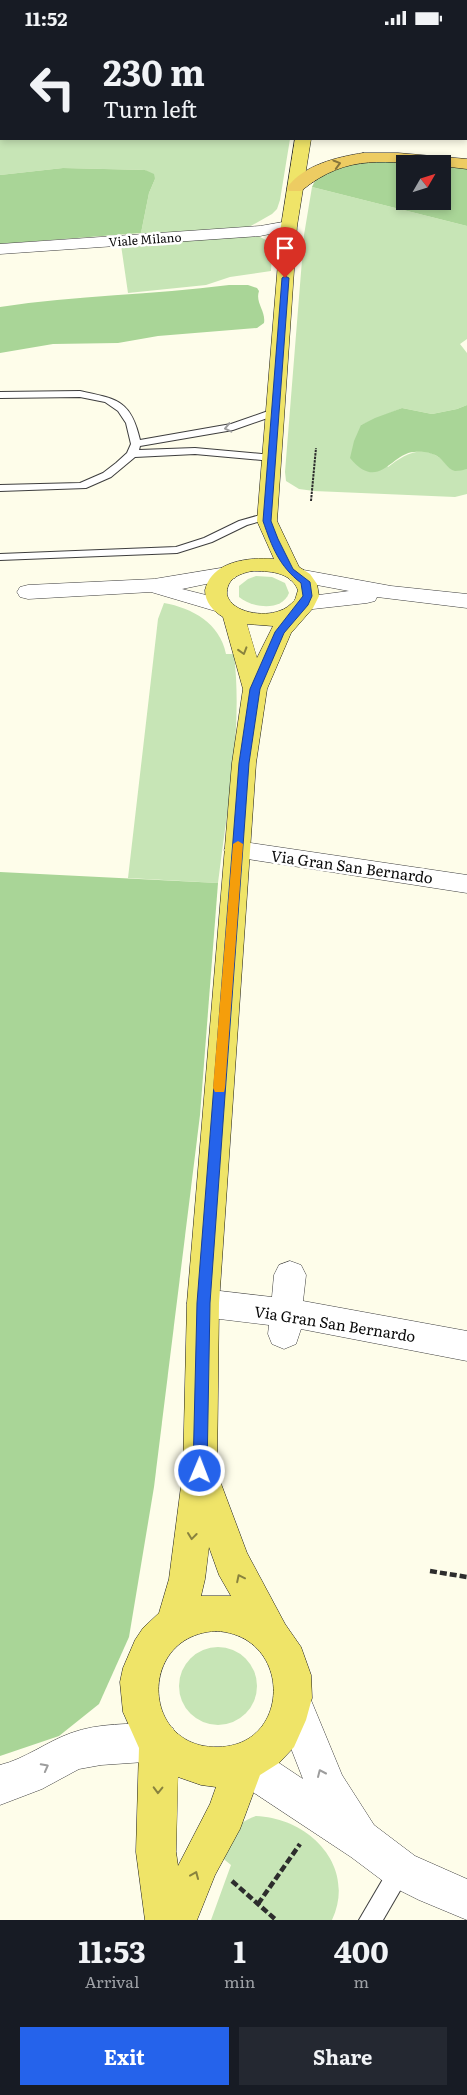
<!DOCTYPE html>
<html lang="en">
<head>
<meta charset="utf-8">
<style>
  :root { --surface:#171b24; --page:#242831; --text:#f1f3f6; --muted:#9ea1a6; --accent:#2563eb }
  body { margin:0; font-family:Literata,serif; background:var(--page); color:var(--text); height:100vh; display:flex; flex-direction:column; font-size:19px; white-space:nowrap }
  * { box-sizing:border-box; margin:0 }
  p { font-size:16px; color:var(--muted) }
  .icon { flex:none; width:28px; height:28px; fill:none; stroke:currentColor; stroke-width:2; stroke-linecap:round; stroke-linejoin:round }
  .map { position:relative; height:1885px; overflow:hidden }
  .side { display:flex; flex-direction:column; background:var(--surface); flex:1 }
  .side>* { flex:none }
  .banner { position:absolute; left:0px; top:0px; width:468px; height:105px; box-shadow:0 2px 8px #0003; background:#171b24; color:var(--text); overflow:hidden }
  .needle { width:32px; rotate:51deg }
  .tools { position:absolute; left:396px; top:120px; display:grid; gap:10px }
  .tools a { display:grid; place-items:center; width:55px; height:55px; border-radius:0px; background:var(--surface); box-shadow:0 2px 8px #0003; font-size:25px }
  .pin { position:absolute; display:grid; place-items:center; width:42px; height:42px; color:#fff; margin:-51px -21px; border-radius:50% 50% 50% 0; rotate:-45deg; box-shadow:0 0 5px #0007 }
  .pin .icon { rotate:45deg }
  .me { position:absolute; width:55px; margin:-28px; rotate:1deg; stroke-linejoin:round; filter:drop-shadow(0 0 4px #0008) }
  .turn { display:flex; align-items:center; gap:18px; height:105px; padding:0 20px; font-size:22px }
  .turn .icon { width:65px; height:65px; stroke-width:2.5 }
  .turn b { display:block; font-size:35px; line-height:42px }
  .eta { display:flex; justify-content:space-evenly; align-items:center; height:85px; text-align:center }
  .eta b { font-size:30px; font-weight:700; line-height:35px }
  .button { display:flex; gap:10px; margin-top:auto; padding:10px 20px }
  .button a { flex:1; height:58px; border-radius:0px; background:var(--accent); color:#fff; font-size:20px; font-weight:700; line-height:58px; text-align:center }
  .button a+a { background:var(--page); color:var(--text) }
  .status { display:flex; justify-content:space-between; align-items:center; height:35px; padding:0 25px; background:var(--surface); direction:ltr }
  .status svg { height:14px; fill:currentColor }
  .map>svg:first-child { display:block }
</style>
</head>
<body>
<div class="status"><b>11:52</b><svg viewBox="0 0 49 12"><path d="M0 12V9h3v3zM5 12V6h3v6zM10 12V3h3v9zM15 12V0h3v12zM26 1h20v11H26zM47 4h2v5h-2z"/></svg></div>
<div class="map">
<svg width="467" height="1885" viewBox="0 0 467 1885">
  <rect width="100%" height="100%" fill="#fefdea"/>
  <g fill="#c7e5b6">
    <polygon points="0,100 1,104 290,104 280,165 277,174 272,179 249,192 143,200 141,198 149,158 155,144 145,135 63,133 0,140"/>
    <path d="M312 152 467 191V304L460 309 467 318V370L457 374 432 379 402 373 361 390 388 432C402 421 420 410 437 421 452 430 443 437 467 434V459L455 462 314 456 299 454 286 446 285 437 304 200Z"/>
    <polygon points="256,200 268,206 272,221 271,236 230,242 206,250 128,258 121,210"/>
    <path d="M256 541 272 542 285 548 289 558C282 577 252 573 239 562V551L248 544Z"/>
    <path d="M164 568C192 573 220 588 226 619H234C243 695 227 772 218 848L128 843 158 584Z"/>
    <circle cx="218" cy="1651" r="39"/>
    <path d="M256 1781C309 1783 357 1831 332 1885H211L231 1830 220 1821C231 1801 233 1789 256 1781Z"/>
  </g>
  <g fill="#a9d597">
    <polygon points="61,0 287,0 23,1"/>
    <path d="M390 125 431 129H405V166H442L443 130 467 132V191L312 152C320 129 369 127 390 125Z"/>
    <polygon points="63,133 145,135 154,139 155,144 149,158 141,198 0,209 0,140"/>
    <path d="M229 250H248L257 253 259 256C255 268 266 276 264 288L257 293 158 301 118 308 53 309 0 318V272C76 260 153 260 229 250Z"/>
    <path d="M467 370V434C464 435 458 436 455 436 447 434 444 425 437 421 431 417 421 416 414 417 391 418 379 458 350 423L354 406 361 390 375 383 402 373 432 379 457 374Z"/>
    <polygon points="0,837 218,848 200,1080 154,1452 129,1602 99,1669 59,1701 0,1721"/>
  </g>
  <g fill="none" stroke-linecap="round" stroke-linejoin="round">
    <g stroke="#3e3e3e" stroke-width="2">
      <g id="service">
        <rect x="0" y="73" width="1" height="4"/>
        <path d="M80 356C117 364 131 365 140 405L231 389 271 375H279L280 377 279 379 233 395 140 411 139 415 195 413 272 420 277 423 272 426 195 419 135 422 111 442 86 453 0 456V450L80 448 103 438 116 428 127 418 131 409 126 388 118 376 105 367 80 362 0 363V357Z"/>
        <polygon points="267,478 273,481 271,483 247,490 212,507 177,518 0,525 0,519 176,512 204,503 239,486"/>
        <polygon points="401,1824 409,1827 412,1835 383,1885 359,1885 393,1827"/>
      </g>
    </g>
    <g stroke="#3e3e3e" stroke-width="1">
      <g id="minor">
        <polygon points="289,186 295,188 297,191 295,194 260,201 0,219 0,209 260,191"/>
        <polygon points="227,532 235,533 238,538 235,543 182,554 230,566 233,571 230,576 222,578 151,557 28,564 20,562 17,557 20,552 28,550 154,544"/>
        <polygon points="298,534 391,551 467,559 467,573 377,562 375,566 367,568 304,575 296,573 293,568 296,563 349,556 290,545 287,540 290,535"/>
        <polygon points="237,806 467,840 467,858 228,821 224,815 228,809"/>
        <polygon points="290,1226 301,1230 306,1240 303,1266 467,1296 467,1326 301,1294 296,1309 284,1314 272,1309 268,1299 269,1290 203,1282 192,1278 187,1268 192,1258 203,1254 272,1262 274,1240 279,1230"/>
        <polygon points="292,1648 306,1653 342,1740 374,1790 415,1821 467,1844 467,1885 419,1865 387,1849 351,1822 230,1742 224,1728 230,1714 244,1708 258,1714 303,1744 273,1667 278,1653"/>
        <path d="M159 1688 173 1693 178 1707 173 1721 159 1726 101 1730 79 1734 42 1754 0 1770V1730C25 1724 46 1707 71 1698 98 1688 130 1689 159 1688Z"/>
      </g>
    </g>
    <g stroke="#1c1c1c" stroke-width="1">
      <g id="primary">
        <rect x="316" y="0" width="14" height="1"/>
        <path d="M295 104H311L297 191 277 486 299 532 310 539 317 549 319 561 313 573 291 598 267 654 256 728 219 1268 217 1438 247 1518 285 1589 301 1612 311 1640 312 1663 306 1685 294 1712 279 1728 260 1740 240 1794 215 1840 197 1885H145L136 1817 139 1713 123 1677 120 1647 123 1633 135 1605 143 1593 159 1578 169 1544 183 1436 187 1268 232 728 243 654 223 582C213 576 205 567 205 555 212 526 248 522 274 524L257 486 281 191ZM252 536C268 536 290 536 298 555L295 565C290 570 286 574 279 576 264 582 232 578 227 560 226 544 238 539 252 536ZM247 589 273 591 257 623ZM209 1512 219 1540 231 1561H201L205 1544ZM216 1596C293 1600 292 1711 218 1712 141 1714 137 1600 216 1596ZM178 1742 201 1750 216 1752 210 1769 178 1831 176 1817Z"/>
      </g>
    </g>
    <g stroke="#1c1c1c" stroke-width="1">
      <g id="trunk">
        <polygon points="360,0 376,0 377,1 361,1"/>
        <polygon points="388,0 404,0 405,1 389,1"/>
        <polygon points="451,0 466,0 467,1 452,1"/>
        <rect x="466" y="41" width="1" height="9"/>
        <path d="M363 118H398L467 124V134L442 131V129C385 129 350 116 301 156H289L287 153C303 130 337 122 363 118Z"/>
      </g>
    </g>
    <polyline stroke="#2d2d2d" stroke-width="2" stroke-dasharray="2.5 1" stroke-linecap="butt" points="311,466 316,413"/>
    <g stroke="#2d2d2d" stroke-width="4.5" stroke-dasharray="7 3" stroke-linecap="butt">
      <polyline points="430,1536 467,1542"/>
      <polyline points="232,1846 276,1885"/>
      <polyline points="258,1869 300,1809"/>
    </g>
    <use href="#service" fill="#fff" fill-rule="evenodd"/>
    <use href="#minor" fill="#fff" fill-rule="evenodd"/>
    <use href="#primary" fill="#efe468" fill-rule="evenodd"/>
    <use href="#trunk" fill="#edcc62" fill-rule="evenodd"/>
  </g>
  <defs><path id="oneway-chevron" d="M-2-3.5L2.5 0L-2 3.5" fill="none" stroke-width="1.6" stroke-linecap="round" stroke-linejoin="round" transform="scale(1.25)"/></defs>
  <use stroke="#87753b" href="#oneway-chevron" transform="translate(337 129) rotate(-16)"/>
  <g stroke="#9d9d9d">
    <use href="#oneway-chevron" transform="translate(228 393) rotate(167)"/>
    <use href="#oneway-chevron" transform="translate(45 1732) rotate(-28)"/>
    <use href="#oneway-chevron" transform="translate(321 1738) rotate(-114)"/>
  </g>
  <g stroke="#88823e">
    <use href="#oneway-chevron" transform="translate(243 616) rotate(73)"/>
    <use href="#oneway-chevron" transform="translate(192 1501) rotate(97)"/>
    <use href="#oneway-chevron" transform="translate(240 1543) rotate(-116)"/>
    <use href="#oneway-chevron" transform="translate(158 1755) rotate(91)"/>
    <use href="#oneway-chevron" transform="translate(195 1840) rotate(-67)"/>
  </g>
  <path fill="#2563eb" stroke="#184099" d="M285 241 289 243 271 486 278 504 293 534 310 547 312 561 308 570 284 598 260 654 249 728 210 1268 207 1436 205 1440 200 1442 195 1440 193 1436 197 1268 239 728 250 654 275 597 303 561 301 548C279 531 272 512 263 486L282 243Z"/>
  <polygon fill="#f59e0b" points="238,806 243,809 225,1053 224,1057 215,1057 213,1053 233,809"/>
  <g text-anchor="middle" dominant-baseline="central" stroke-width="5" stroke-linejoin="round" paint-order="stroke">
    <g font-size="12" fill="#0b0b0b" stroke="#fff">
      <text transform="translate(145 204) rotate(-4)">Viale Milano</text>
    </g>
    <g font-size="15" fill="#0b0b0b" stroke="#fff">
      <text transform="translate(352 831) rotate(8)">Via Gran San Bernardo</text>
      <text transform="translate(335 1288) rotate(9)">Via Gran San Bernardo</text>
    </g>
  </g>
</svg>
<div class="tools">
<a><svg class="needle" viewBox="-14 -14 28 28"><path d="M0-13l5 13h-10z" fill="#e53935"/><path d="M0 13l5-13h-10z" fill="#9ea1a6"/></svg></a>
</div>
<div class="pin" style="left:285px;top:243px;background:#d93025"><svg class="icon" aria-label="arrive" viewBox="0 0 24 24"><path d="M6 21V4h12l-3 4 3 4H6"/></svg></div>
<svg class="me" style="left:200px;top:1436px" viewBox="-20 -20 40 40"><circle r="17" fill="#2563eb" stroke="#fff" stroke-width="3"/><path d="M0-11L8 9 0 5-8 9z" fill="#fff"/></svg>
<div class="banner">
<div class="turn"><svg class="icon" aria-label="left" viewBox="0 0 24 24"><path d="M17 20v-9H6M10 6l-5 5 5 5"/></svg><div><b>230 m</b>Turn left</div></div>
</div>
</div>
<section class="side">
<div class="eta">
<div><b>11:53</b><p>Arrival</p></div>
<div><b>1</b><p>min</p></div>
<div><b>400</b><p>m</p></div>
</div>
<div class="button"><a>Exit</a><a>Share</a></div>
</section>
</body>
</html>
